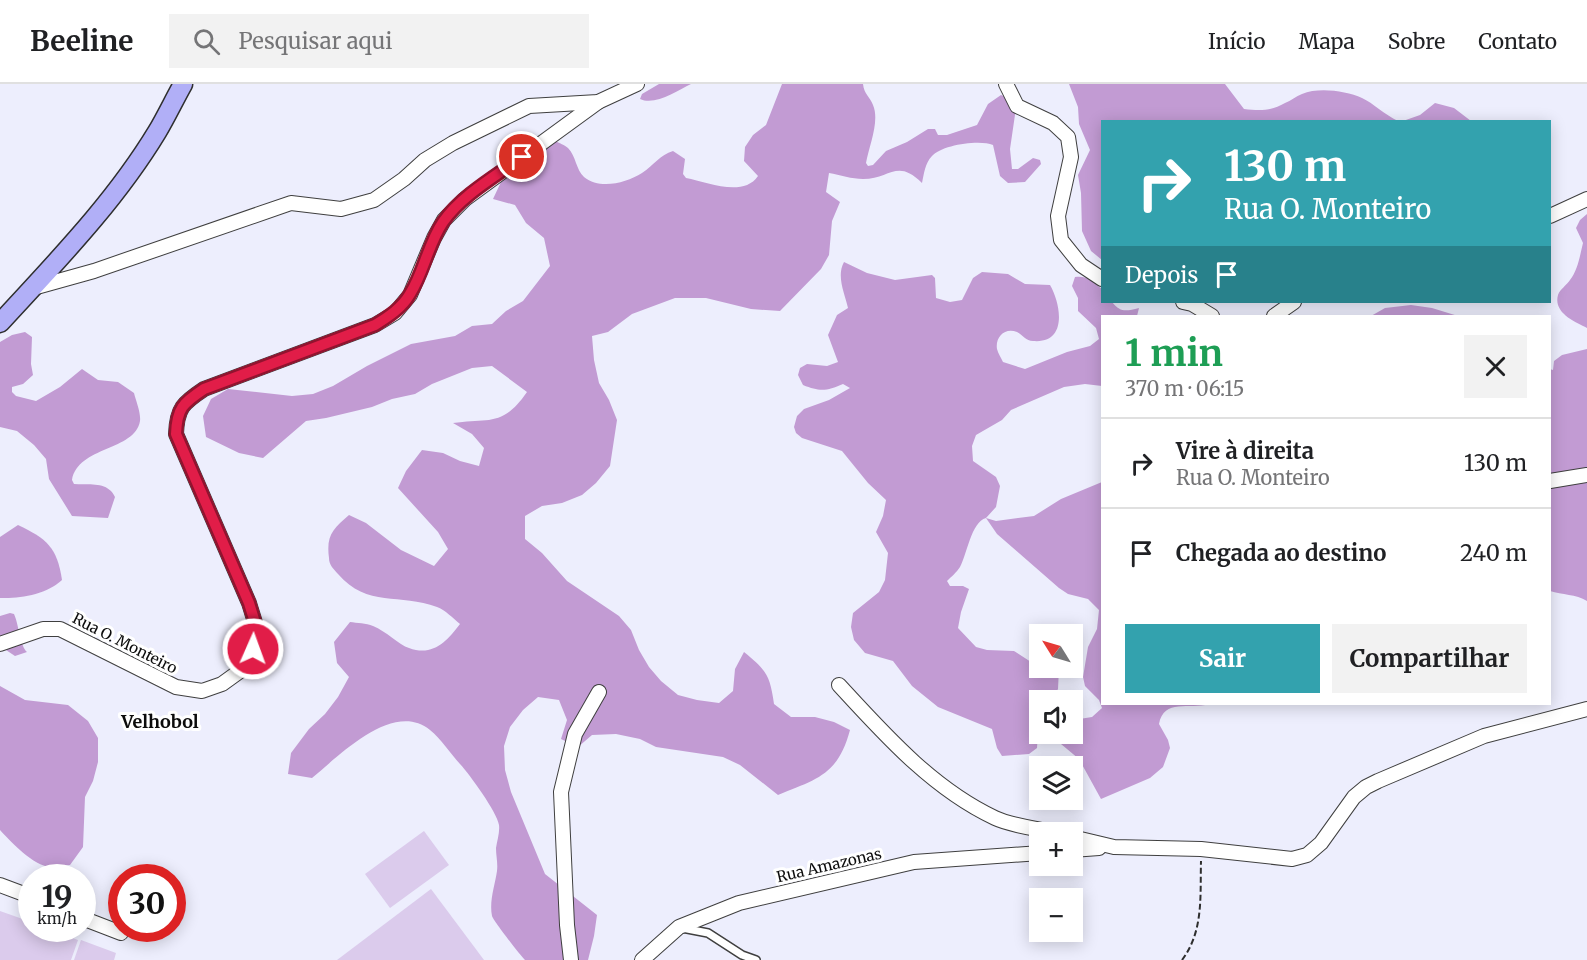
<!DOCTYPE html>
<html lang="pt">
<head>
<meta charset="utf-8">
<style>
  :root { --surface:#fff; --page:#f2f2f2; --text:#202124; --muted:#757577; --line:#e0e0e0; --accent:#33a2ae }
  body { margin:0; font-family:Merriweather,serif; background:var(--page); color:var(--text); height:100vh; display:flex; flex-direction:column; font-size:22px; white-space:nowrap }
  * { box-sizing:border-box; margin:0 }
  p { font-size:20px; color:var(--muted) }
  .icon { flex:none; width:33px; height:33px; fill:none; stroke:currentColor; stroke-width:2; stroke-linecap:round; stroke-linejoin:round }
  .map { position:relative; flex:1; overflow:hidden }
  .details { position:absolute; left:1101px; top:231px; width:450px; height:390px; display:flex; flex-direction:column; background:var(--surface); border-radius:0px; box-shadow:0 3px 15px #0003 }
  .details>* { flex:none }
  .guide { position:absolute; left:1101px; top:36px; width:450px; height:183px; border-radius:0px; box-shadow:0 3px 15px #0003; background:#33a2ae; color:#fff; overflow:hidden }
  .needle { width:39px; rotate:307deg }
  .fabs { position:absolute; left:1029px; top:540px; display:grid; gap:12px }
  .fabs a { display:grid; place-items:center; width:54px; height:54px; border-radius:0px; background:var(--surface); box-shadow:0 3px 15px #0003; font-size:30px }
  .speed { position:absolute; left:18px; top:780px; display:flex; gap:12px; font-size:30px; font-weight:700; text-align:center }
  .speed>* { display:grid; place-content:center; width:78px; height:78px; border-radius:50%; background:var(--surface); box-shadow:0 3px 15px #0003; line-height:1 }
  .speed small { font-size:15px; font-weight:400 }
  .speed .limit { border:9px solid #d22; background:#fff; color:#111 }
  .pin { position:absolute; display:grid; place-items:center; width:51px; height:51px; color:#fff; margin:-26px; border:3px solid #fff; border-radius:50%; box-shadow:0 2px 6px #0007 }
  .me { position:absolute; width:66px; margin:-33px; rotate:2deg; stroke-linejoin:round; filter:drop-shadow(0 0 4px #0008) }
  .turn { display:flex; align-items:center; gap:21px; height:126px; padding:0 24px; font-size:27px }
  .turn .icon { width:78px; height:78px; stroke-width:2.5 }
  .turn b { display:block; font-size:42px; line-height:51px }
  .then { display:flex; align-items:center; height:57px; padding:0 24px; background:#0003; gap:12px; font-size:22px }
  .round { display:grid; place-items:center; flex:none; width:63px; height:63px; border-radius:0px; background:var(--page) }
  .headline { display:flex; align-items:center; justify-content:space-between; height:102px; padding:0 24px }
  h1 { font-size:36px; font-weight:700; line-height:45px; color:#1e9e55 }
  .action { display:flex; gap:12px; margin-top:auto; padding:12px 24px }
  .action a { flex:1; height:69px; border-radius:0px; background:var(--accent); color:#fff; font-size:24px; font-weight:700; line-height:69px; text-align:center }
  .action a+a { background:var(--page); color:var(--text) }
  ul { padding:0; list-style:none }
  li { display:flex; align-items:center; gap:18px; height:90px; padding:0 24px; border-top:2px solid var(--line) }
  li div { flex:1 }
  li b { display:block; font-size:22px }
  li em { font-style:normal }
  header { display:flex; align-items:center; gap:36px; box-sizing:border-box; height:84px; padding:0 30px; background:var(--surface); border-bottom:2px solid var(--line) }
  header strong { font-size:28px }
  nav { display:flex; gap:33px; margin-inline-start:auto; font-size:21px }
  .search { width:420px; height:54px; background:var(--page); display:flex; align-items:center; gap:15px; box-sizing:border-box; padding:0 21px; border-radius:0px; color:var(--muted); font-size:22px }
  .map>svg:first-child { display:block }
</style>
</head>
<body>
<header>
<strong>Beeline</strong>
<div class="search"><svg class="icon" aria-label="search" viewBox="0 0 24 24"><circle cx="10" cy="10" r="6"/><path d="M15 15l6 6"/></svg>Pesquisar aqui</div>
<nav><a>Início</a><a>Mapa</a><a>Sobre</a><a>Contato</a></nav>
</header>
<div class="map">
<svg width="1587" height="876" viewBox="0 0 1587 876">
  <rect width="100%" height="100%" fill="#edeefd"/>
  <g fill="#c29bd3">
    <path d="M659 0H691C677 7 655 22 640 15L642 10Z"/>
    <path d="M782 0H863C864 10 870 13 873 21 880 37 869 62 866 79L868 82 873 81 886 67 907 58 928 45H935L938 51H947L977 41 988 20 1001 11 1010 15 1016 24 1010 65 1012 85H1018L1033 74 1040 76 1041 80 1025 98 1008 99 1000 92 993 61C980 55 941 61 932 72 925 79 924 90 922 99 897 74 890 95 863 95 852 95 840 91 829 89L826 108 840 118 832 137 829 171 821 185 780 227 751 225 706 214H675L632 230 608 248 592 252 594 276 599 299 609 316 617 336 610 382 596 399 582 411 562 419 542 422 525 432V455L542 469 567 497 619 532 631 546 639 566 649 583 661 597 678 611 697 616 719 619 733 607 735 585 744 568C766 586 770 591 774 620L791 633H815L834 638 850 646C838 691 817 695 778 711L740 681 723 673 656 663 640 655 616 650 592 651 578 663 561 655 567 636 559 616 538 613 523 626 510 643 504 662 505 686 511 708 545 790 597 831 594 852 588 876H525C520 871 493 836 492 832 489 817 495 801 497 787 498 779 496 772 496 764 497 757 500 748 499 741 497 728 470 691 460 680 450 669 441 655 430 646 393 616 339 672 312 694L288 690 291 669 309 645 325 630 338 613 349 593 337 579 334 558 350 538C357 539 366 539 373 542 386 547 399 561 409 564 433 573 447 557 460 540 453 534 445 526 437 523 400 509 367 524 338 490 333 484 329 481 329 474 326 451 333 445 349 431L366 439 401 466 434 482 448 465 438 448 398 404 406 387 422 366 443 369 460 377 479 382 484 364 472 350 453 339C489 334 503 343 527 308L492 282 472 284 432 300 415 310 392 315 372 323 326 334 306 337 263 374 239 369 206 353 203 332 211 315 228 305 292 312 313 310 333 302 367 282 411 260 455 252 472 242 492 240 506 227 523 217 550 182 544 154 526 139 515 121 493 115 501 98 518 81 555 57C559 59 565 61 568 64 576 72 576 86 584 93 600 106 626 99 642 89 654 81 660 71 673 67L685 75 683 90 686 94C707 98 743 114 758 92L744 77 745 63 753 51 766 41Z"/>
    <path d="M1069 0H1225L1244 25C1260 27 1271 27 1285 19 1291 17 1296 12 1302 10 1319 3 1346 7 1362 14 1373 19 1385 31 1398 37L1102 38V176L1091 167 1082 147 1081 109 1078 91 1090 66 1079 40 1078 23Z"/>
    <polygon points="1435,19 1454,24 1471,37 1403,37 1420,31"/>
    <path d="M1587 130V244C1575 238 1553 229 1558 211 1560 205 1567 201 1570 196 1578 186 1580 171 1583 159L1576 144 1580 136Z"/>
    <path d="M844 178 867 189 895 196 932 191 935 194 936 214 950 218 962 216 973 194 982 188 1008 190 1025 200 1050 201C1061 220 1068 260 1033 257 1026 257 1023 251 1017 248 1005 243 995 253 997 265 998 269 1001 274 1003 278L1025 285 1067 268 1090 262 1099 255 1096 244 1078 227V214L1072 202 1075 193C1087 191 1093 198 1102 205V218H1112C1121 229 1126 227 1139 224L1137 232H1102V302L1085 300 1064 303 1011 326 1002 336 976 351 972 362 973 377 996 393 1000 402 996 423 986 434 996 437 1034 432 1061 415 1102 398V620H1209C1189 626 1164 614 1159 640L1168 656 1170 664 1163 683 1150 694 1101 715 1079 675 1061 660 1057 650H1072L1073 636 1092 633 1102 624 1099 616 1085 602 1083 593 1088 563 1097 545 1099 526 1088 515 1068 510 1059 504 997 450 986 434C971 438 967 471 960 483 957 488 951 493 947 497L950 502H963L969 505 961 528 958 544 976 563 987 566 1014 567 1031 578 1039 577 1040 584H1059L1058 605 1052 616H1040L1037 664 1029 670 1002 672 997 664 992 645 938 623 912 602 893 577 865 569 854 556 851 543 853 529 879 508 885 496 888 469 876 448 883 432 886 416 868 399 842 367 802 354 796 349 794 343 797 332 804 325 829 316 850 304 843 300C827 307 820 308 803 301L798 291 800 284 807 280 827 282 838 278 828 251 837 231 848 224C845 210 836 192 844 178Z"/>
    <polygon points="1411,221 1432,224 1458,232 1371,232 1385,224"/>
    <path d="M25 248 32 253 31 280 33 291 23 300 12 303V308L16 312 36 317 60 303 82 285 98 296 118 298 134 309C136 317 141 329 140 337 135 367 78 362 72 396L74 400C89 401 108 397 115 413L108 434 72 432 49 395 46 375 34 361 17 347 0 343V258L12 251Z"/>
    <path d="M1587 265V517C1576 510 1562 511 1550 507V285L1553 286 1554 277 1562 271Z"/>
    <path d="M18 441C47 455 57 463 62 496 47 510 20 515 0 514V453Z"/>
    <path d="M10 529 14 530C19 541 20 562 27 568L15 572 0 562V532Z"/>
    <path d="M0 602 25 616 68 621 88 637 98 654V678L93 697 85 713 83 763 70 781C64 781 56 784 50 783 34 782 11 758 0 746Z"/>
  </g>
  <g fill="#dbcbec">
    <polygon points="424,747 449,781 390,824 365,790"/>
    <polygon points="431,805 484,876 337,876"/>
    <polygon points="0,827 31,838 32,844 48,845 78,856 71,876 0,876"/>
    <polygon points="81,856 116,869 114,876 74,876"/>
  </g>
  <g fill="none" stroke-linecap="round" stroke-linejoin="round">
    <g stroke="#3f3f3f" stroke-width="10">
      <polyline id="lane" points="682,844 708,849 742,871 756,876"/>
    </g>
    <g stroke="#3f3f3f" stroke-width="16">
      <g id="street">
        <polyline points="1006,0 1017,22 1053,39 1068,53 1071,73 1058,132 1061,156 1081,181 1102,195"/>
        <polyline points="1550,132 1587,115"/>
        <polyline points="33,204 94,187 291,119 341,125 374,116 404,95 425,76 453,59 529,22 598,18 637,0"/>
        <polyline points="1183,218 1192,220 1212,232"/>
        <polyline points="1274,232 1294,218"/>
        <polyline points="1550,397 1587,391"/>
        <path d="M0 560 43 545H60L176 603 202 607 222 600 240 587 253 565 257 545 249 519 176 350C177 324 183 319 204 305L375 241 395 229 410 211 434 154 444 136 465 115 598 18"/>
        <path d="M839 601C885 651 933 705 995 734 1012 742 1034 744 1053 748"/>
        <polyline points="1072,753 1114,763 1201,765 1292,775 1307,771 1321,759 1354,713 1366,703 1378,697 1484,652 1587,625"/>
        <polyline points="1072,766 1099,764"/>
        <polyline points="0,801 32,813"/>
        <polyline points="82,834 121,849"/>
        <polyline points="571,876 567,841 561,708 575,650 599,608"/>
        <polyline points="642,876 679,843 739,819 914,778 1040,769"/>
      </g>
    </g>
    <g stroke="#2e2e2e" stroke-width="21">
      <path id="secondary" d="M0 239C55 179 114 119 157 48 166 33 174 16 183 0"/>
    </g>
    <path stroke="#2e2e2e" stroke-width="2" stroke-dasharray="6 3" stroke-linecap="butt" d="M1182 876C1204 847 1200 811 1201 777"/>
    <use href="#lane" stroke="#fff" stroke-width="7"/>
    <use href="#street" stroke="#fff" stroke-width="14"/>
    <use href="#secondary" stroke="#b1aff7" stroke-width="18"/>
  </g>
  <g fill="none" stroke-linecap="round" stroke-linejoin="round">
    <g stroke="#92132f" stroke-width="15">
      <path id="route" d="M253 565 257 545 249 519 176 350C177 324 183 319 204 305L375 241C388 233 402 224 410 210 424 188 428 160 443 138 462 111 496 92 522 73"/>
    </g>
    <use href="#route" stroke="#e11d48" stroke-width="10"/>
  </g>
  <g text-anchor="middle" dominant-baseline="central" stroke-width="6" stroke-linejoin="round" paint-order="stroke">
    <g font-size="15" fill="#0c0c0c" stroke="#fff">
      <text transform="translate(125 559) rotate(27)">Rua O. Monteiro</text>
      <text transform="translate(829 781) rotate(-13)">Rua Amazonas</text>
    </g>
    <g font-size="18" font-weight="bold" fill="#0c0c0c" stroke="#fff">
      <text x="160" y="637">Velhobol</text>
    </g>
  </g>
</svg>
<div class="fabs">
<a><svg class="needle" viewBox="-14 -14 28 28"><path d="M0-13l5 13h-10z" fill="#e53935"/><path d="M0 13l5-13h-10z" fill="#757577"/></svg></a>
<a><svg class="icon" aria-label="sound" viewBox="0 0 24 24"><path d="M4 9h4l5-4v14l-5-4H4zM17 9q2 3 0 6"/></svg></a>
<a><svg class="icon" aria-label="layers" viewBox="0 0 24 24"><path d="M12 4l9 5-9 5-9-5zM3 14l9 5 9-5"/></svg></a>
<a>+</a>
<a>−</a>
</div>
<div class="speed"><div>19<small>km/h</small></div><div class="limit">30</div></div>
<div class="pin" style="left:522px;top:73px;background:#d93025"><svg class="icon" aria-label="arrive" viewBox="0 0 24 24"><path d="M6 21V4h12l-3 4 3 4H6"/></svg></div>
<svg class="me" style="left:253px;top:565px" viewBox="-20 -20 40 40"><circle r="17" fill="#e11d48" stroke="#fff" stroke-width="3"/><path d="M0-11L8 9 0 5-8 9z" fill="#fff"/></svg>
<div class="guide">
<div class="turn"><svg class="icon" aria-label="right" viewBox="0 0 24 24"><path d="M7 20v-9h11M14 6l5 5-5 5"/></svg><div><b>130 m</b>Rua O. Monteiro</div></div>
<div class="then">Depois<svg class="icon" aria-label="arrive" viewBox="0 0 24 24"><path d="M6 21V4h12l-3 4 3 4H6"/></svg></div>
</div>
<section class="details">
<div class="headline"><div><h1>1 min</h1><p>370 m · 06:15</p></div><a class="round"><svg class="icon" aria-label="close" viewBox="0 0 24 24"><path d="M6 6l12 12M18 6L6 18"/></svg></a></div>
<ul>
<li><svg class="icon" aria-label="right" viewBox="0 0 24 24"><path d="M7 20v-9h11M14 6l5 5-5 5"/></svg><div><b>Vire à direita</b><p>Rua O. Monteiro</p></div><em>130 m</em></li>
<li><svg class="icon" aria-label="arrive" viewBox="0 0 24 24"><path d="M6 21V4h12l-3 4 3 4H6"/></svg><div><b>Chegada ao destino</b></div><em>240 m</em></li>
</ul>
<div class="action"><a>Sair</a><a>Compartilhar</a></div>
</section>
</div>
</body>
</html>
